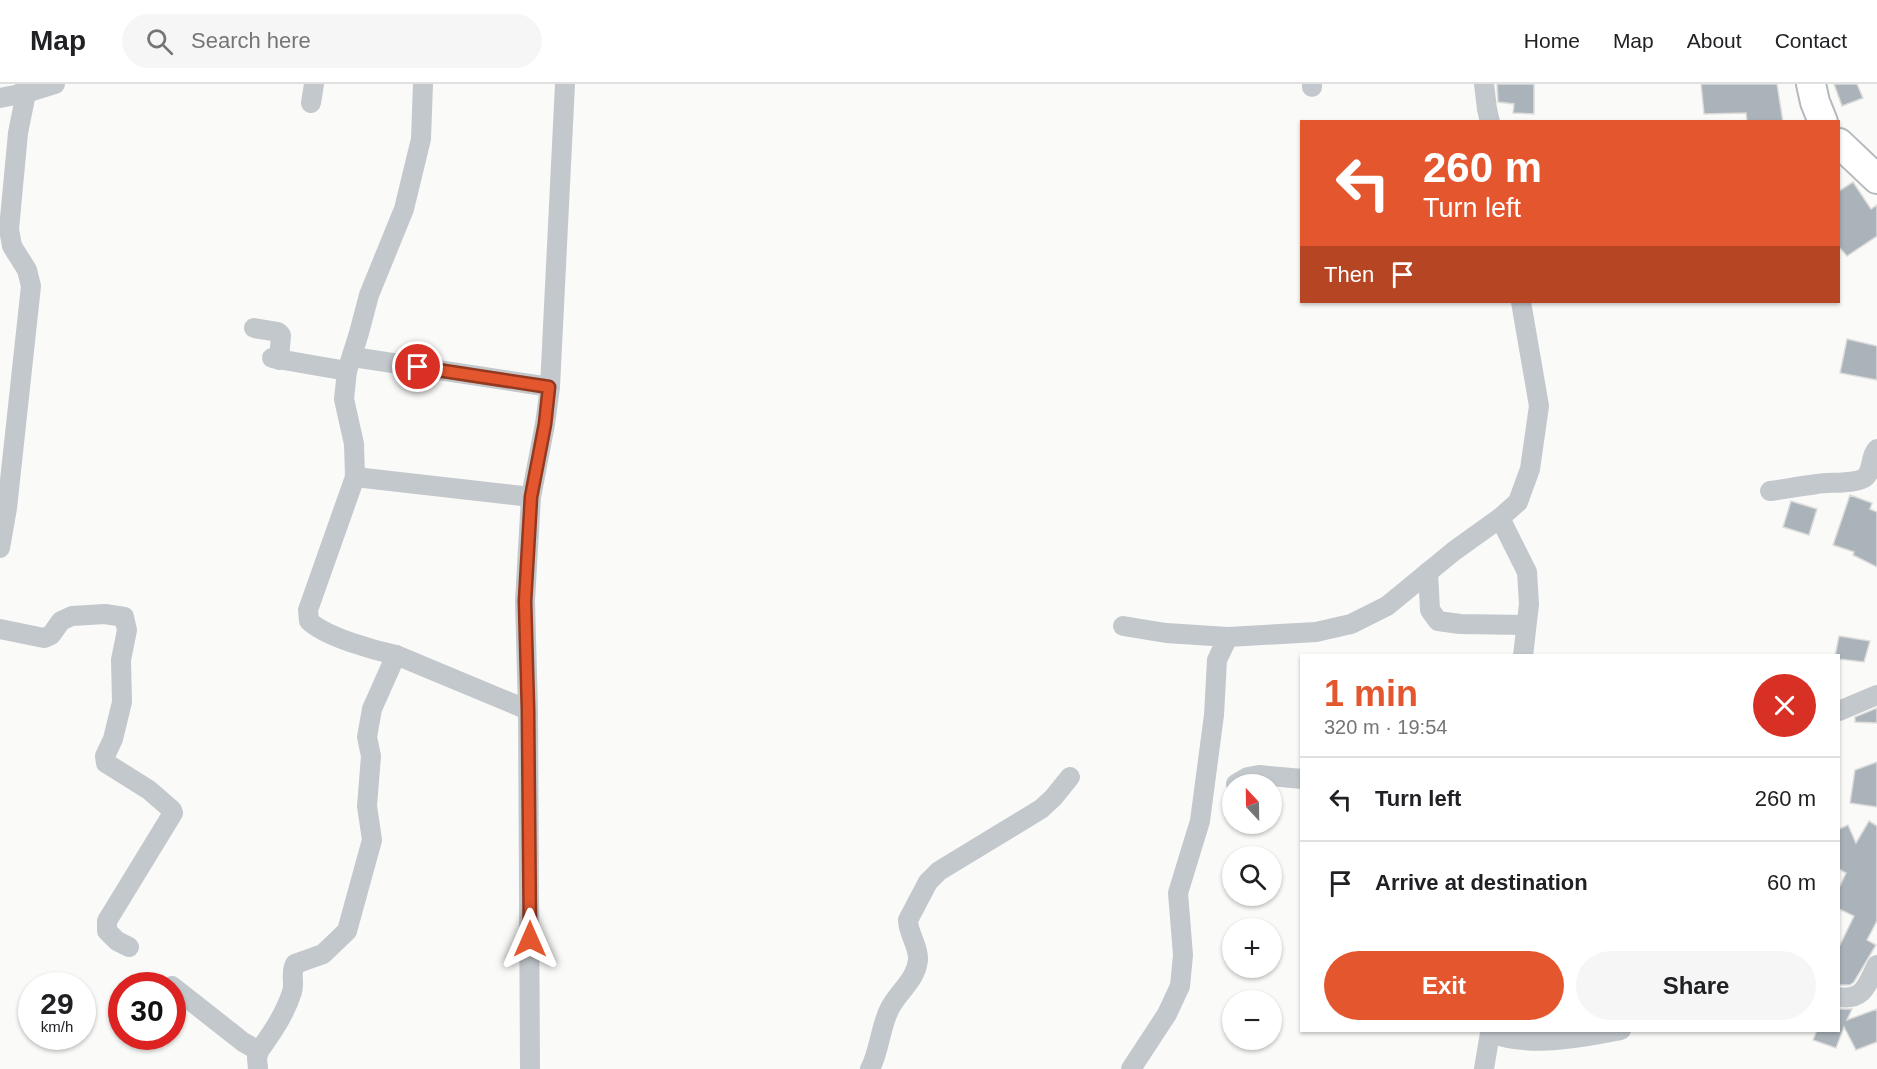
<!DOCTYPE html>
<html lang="en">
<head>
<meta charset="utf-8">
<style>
  :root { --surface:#fff; --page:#f6f6f6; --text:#202124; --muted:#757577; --line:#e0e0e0; --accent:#e4572e }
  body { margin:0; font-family:Helvetica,sans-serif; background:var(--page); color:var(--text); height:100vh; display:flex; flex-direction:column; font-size:22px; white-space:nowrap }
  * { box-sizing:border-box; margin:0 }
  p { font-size:20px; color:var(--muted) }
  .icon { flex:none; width:33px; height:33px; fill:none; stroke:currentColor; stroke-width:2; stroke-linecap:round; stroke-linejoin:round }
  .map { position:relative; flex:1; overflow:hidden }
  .details { position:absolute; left:1300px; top:570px; width:540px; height:378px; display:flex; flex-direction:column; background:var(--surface); border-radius:0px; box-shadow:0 2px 4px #0004 }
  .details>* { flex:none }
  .hud { position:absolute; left:1300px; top:36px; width:540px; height:183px; border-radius:0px; box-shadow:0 2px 4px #0004; background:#e4572e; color:#fff; overflow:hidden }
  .needle { width:39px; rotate:338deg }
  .tools { position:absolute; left:1222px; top:690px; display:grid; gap:12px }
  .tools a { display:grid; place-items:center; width:60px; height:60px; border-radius:50%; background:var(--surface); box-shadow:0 2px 4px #0004; font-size:30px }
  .speed { position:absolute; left:18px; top:888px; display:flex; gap:12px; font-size:30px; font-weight:700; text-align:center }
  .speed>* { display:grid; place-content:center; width:78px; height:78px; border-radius:50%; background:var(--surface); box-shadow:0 2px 4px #0004; line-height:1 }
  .speed small { font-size:15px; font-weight:400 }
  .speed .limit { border:9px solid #d22; background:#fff; color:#111 }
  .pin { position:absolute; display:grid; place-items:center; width:51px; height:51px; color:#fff; margin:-26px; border:3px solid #fff; border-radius:50%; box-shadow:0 2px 6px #0007 }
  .me { position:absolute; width:66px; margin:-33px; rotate:0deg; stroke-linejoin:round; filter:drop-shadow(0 0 4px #0008) }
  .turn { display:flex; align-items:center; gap:21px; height:126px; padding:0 24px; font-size:27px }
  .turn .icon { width:78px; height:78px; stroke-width:2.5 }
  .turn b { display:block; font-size:42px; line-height:51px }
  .then { display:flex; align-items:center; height:57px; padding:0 24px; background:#0003; gap:12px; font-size:22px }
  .round { display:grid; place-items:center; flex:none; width:63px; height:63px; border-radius:32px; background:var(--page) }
  .summary { display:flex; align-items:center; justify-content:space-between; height:102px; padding:0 24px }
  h1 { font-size:36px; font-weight:600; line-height:45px; color:var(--accent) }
  .button { display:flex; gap:12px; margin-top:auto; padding:12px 24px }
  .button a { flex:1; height:69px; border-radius:36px; background:var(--accent); color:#fff; font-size:24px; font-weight:600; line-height:69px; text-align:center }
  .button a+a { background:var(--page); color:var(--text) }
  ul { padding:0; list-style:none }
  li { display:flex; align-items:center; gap:18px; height:84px; padding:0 24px; border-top:2px solid var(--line) }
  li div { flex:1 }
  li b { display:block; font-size:22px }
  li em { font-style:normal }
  header { display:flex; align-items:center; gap:36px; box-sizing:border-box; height:84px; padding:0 30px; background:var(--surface); border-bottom:2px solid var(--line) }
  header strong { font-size:28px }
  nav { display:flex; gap:33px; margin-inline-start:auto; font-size:21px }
  .search { width:420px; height:54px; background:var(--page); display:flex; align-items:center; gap:15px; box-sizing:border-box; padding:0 21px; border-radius:33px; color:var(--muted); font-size:22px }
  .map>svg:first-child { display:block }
</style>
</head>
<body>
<header>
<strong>Map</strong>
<div class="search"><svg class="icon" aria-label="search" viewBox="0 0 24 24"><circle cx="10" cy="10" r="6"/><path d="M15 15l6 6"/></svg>Search here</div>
<nav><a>Home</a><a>Map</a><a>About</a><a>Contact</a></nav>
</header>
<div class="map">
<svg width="1877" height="985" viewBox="0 0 1877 985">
  <rect width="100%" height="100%" fill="#fafaf8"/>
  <g fill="#aab3b9" stroke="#dcdcda" stroke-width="1.5">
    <polygon points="1497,0 1534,0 1534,30 1513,29 1514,20 1498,18"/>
    <polygon points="1701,0 1777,0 1783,38 1747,38 1746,29 1704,30"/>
    <polygon points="1834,0 1857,0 1863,14 1842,22"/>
    <polygon points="1853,98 1871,125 1877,121 1877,152 1847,172 1839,163 1839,107"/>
    <polygon points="1847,255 1877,262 1877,296 1840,289"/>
    <polygon points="1850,411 1872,419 1870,425 1877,428 1877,483 1853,471 1854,468 1833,461"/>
    <polygon points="1791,417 1817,425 1809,451 1783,443"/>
    <polygon points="1839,552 1870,557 1864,578 1839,575 1839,572 1835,572"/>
    <polygon points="1877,624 1877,639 1855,638 1855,633"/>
    <polygon points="1877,678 1877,723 1850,719 1855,686"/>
    <polygon points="1869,737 1877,742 1877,837 1867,856 1876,861 1854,898 1850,901 1839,901 1839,863 1854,832 1839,825 1839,804 1846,789 1839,785 1839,745 1848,741 1856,759"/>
    <polygon points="1839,925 1852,925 1847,936 1877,925 1877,958 1856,966 1844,943 1836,964 1813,956 1817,946 1839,946"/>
  </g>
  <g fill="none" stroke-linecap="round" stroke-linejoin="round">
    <g stroke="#b4b9bd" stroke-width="32">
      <g id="highway">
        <polyline points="1811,0 1815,18 1823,38"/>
        <polyline points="1839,59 1877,95"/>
      </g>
    </g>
    <g stroke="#c3c8cc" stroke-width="20">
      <polyline points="1312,0 1312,3"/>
      <polyline points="1484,0 1487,25 1490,38"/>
      <polyline points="0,14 26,9 25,0"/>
      <polyline points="311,19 314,0"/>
      <polyline points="254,244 278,248 281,251 279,276"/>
      <polyline points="353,273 550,303"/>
      <polyline points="272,274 347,287"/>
      <polyline points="355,393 531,413"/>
      <path d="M1770 407C1785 405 1801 402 1817 400 1829 398 1854 400 1864 394 1874 387 1869 373 1877 365"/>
      <polyline points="1500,434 1527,488 1529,520 1523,572"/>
      <polyline points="0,464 7,424 31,202 27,186 12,162 9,145 18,49 26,9 55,0"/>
      <polyline points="1428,488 1430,526 1438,537 1460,540 1526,541"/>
      <polyline points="1123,542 1166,549 1228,553"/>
      <polyline points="0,545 44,554 51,551 61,537 72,532 105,530 124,533 127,546 121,576 122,618 113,655 105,672 106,679 149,706 172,726 173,729 107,837 107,847 117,857 129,863"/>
      <polyline points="396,571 528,626"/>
      <polyline points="1839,627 1877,611"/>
      <polyline points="1236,700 1248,693 1259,691 1302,695"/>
      <polyline points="172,902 243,958 259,967 257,974 258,985"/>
      <path d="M1839 913C1864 917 1867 900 1877 881"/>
      <path d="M1490 946V949C1532 964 1579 954 1621 946"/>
      <path d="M259 967C272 949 285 930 292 908 295 898 290 890 295 880L323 870 347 847 372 756 367 722 371 672 367 653 372 625 396 571C373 566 326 553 309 537L308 526 355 393 354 360 344 315 347 287 359 249 369 211 404 125 421 55 423 0"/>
      <polyline points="530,985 528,626 525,517 531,413 545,340 550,303 565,0"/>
      <path d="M870 985C880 966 880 943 890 924 899 907 916 896 918 876 919 862 908 850 908 836L928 798 939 787 1041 725 1053 714 1070 693"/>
      <polyline points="1131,985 1167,930 1180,902 1183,871 1178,809 1200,737 1214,631 1217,576 1228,553 1316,548 1351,540 1387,522 1454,467 1500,434 1518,418 1530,385 1539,322 1521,218"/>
      <polyline points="1484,985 1490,949"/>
    </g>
    <use href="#highway" stroke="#fff" stroke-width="28"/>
  </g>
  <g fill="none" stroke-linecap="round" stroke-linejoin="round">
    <g stroke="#94391e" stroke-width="15">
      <polyline id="route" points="418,283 549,303 545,340 531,413 525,517 528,626 530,855"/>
    </g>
    <use href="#route" stroke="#e4572e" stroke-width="10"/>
  </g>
</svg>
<div class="tools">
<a><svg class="needle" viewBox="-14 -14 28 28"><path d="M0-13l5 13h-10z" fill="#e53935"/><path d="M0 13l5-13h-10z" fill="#757577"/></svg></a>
<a><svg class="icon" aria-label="search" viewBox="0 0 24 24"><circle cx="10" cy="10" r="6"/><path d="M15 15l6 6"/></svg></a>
<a>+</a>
<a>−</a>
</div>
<div class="speed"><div>29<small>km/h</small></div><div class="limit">30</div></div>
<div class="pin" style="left:418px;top:283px;background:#d93025"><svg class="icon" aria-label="arrive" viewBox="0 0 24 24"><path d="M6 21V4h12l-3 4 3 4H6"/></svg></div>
<svg class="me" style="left:530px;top:855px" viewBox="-20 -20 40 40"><path d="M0-17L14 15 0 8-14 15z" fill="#e4572e" stroke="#fff" stroke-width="4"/></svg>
<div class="hud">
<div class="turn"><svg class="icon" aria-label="left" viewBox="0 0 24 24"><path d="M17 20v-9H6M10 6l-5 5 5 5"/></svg><div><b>260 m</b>Turn left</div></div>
<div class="then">Then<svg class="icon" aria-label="arrive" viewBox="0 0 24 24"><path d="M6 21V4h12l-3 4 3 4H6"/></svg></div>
</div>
<section class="details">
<div class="summary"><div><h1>1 min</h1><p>320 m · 19:54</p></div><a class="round" style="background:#d93025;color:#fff"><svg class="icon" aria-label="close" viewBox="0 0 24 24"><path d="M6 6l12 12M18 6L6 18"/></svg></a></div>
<ul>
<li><svg class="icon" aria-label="left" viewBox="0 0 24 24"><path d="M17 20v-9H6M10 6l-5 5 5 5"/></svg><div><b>Turn left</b></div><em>260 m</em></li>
<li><svg class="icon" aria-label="arrive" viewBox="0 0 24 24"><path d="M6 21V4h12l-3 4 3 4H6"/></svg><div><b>Arrive at destination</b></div><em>60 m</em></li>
</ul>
<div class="button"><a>Exit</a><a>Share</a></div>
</section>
</div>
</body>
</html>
